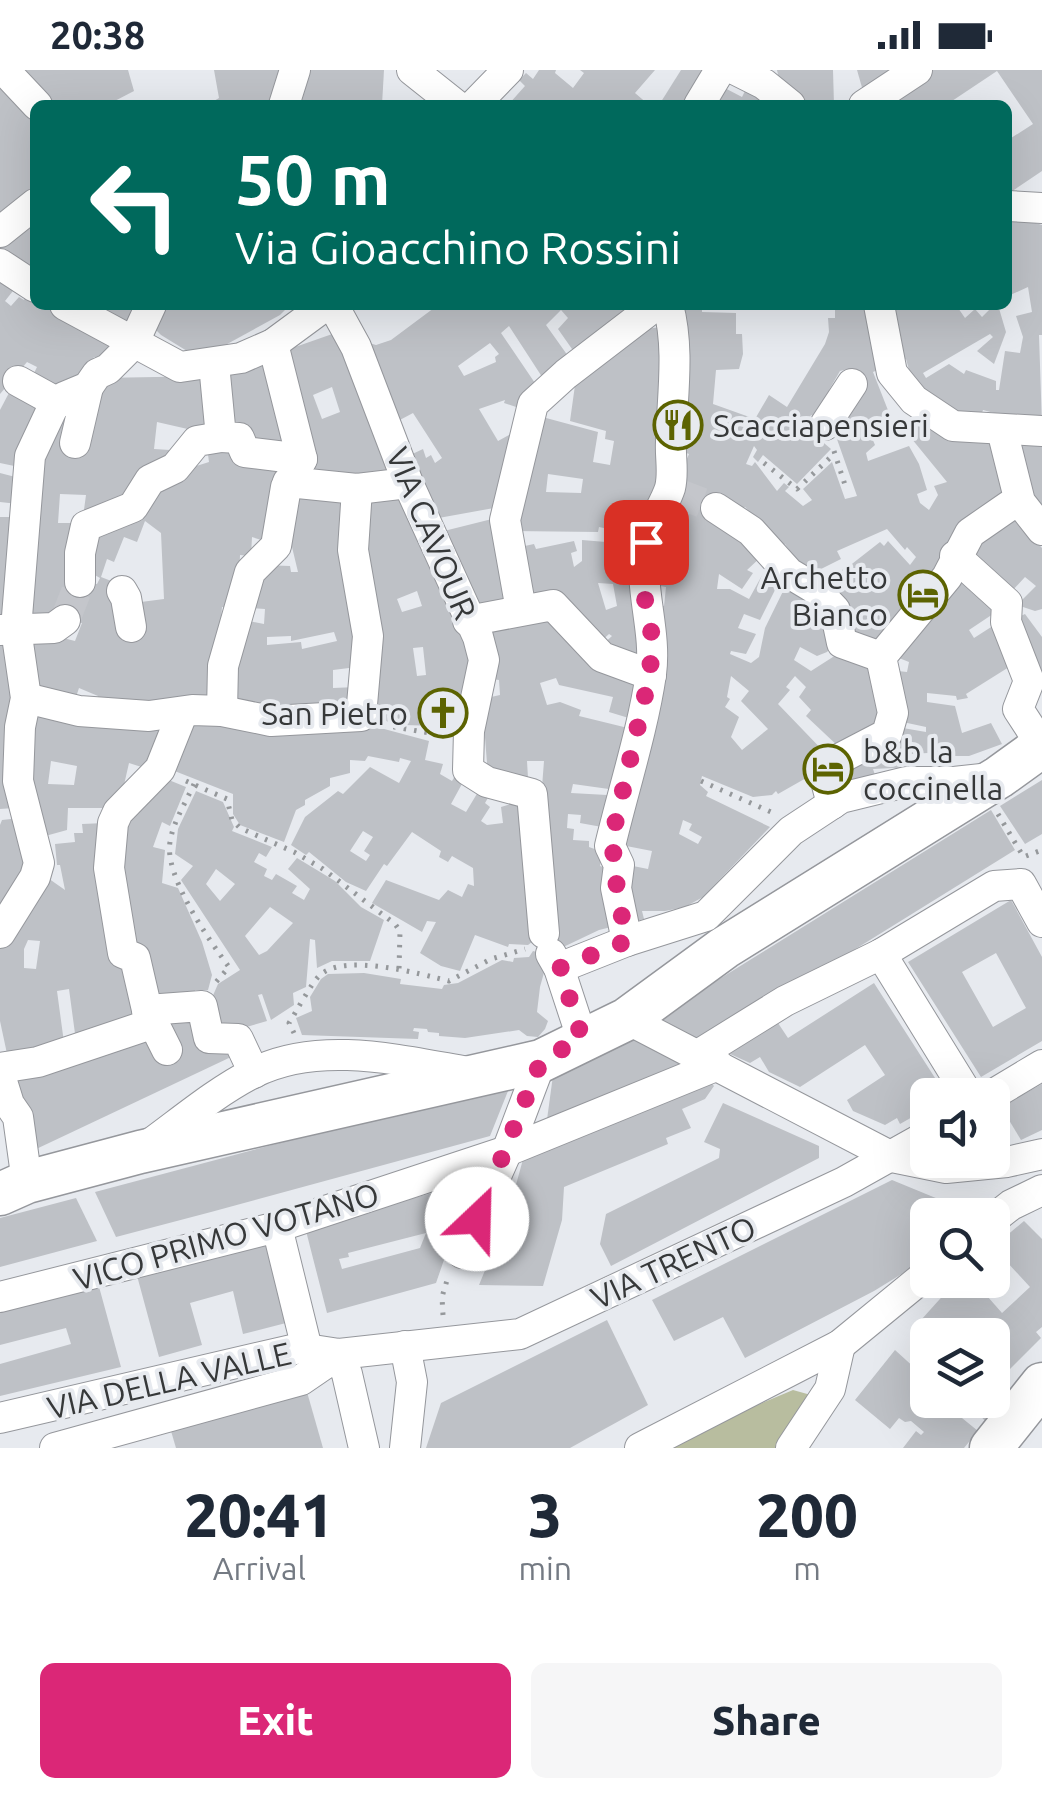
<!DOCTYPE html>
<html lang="en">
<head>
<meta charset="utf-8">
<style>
  :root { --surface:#fff; --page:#f6f6f7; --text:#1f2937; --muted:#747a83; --accent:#db2777 }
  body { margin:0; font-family:Ubuntu,sans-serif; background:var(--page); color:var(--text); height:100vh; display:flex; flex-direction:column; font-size:38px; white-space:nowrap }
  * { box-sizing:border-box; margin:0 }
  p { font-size:32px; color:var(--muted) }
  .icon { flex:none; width:55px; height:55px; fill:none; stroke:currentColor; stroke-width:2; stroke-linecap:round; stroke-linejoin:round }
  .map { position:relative; height:1378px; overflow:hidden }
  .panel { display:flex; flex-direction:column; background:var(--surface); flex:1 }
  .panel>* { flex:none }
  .guide { position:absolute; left:30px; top:30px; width:982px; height:210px; border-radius:15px; box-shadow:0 10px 40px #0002; background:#00695c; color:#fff; overflow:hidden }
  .buttons { position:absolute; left:910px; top:1008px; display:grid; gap:20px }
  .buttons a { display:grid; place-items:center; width:100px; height:100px; border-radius:15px; background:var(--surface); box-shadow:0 10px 40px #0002; font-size:50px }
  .pin { position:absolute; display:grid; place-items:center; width:85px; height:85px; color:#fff; margin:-42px; border-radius:20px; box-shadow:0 5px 15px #0006 }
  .me { position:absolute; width:110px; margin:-55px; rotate:24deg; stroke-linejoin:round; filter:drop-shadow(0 0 8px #0008) }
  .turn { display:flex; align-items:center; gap:35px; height:210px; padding:0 40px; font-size:45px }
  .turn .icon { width:130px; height:130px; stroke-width:2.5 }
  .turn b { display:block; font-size:70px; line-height:85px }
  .eta { display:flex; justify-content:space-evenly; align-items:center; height:170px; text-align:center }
  .eta b { font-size:60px; font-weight:800; line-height:70px }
  .button { display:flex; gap:20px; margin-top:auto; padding:20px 40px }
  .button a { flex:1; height:115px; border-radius:15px; background:var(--accent); color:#fff; font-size:40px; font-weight:800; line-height:115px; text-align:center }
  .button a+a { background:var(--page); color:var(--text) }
  .status { display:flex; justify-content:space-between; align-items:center; height:70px; padding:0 50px; background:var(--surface); direction:ltr }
  .status svg { height:28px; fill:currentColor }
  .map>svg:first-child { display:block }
</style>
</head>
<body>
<div class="status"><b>20:38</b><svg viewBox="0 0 49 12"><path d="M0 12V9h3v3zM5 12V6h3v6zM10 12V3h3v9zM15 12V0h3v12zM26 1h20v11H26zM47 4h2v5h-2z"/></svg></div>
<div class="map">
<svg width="1042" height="1378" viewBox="0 0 1042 1378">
  <rect width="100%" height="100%" fill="#e7eaef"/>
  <polygon fill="#b8bd9f" points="793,1320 818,1327 777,1378 655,1378"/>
  <g fill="#bec1c6" fill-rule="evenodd">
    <polygon points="17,0 128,0 134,21 107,35 49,35"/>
    <polygon points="214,0 284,0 278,35 207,35 219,28"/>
    <polygon points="303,0 384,0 382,35 288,35"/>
    <polygon points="539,0 556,0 555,3 573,18 584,3 580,0 655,0 635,23 649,35 508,35 525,16 519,10 526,3 533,9"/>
    <polygon points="681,0 711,0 689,35 659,35"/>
    <polygon points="777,0 833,0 834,35 798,35 782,23"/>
    <polygon points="857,0 908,0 863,21"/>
    <polygon points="930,0 1042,0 1042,101 1008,124 1008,70 1033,54 997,1 946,35 875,35"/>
    <polygon points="0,8 35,50 35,130 0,157"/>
    <polygon points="749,13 781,35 703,35 717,14 742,27"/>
    <polygon points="35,136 35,211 0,188 0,166"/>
    <polygon points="1008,144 1042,155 1042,265 1039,265 1042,356 983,340 978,354 960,350 911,307 906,289 902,290 886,235 956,235 965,248 975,239 982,247 992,237 989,235 998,235 1006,262 994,294 977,281 993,267 990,264 923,303 926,308 949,294 964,304 966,300 996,311 996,320 999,320 1005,281 1020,283 1023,267 1016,246 1032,242 1028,217 1008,226"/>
    <polygon points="0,199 20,212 5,231 11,236 19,227 24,230 28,222 35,225 35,235 54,235 119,269 106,294 94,287 82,315 59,325 31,309 37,297 27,292 0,324"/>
    <polygon points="95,235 144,235 127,264"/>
    <polygon points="162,235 290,235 280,245 218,279 187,281 161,265 151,255"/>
    <path d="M438 235H646L579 289 558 259 568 248 561 240 546 255 573 293 546 313 509 256 501 263 539 319 522 339 504 333 505 330 479 339 498 371 509 365 518 372 505 436 433 449 406 387 423 379 426 388 431 385 435 393 442 388 413 343 398 351 369 273 376 275 391 270ZM490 273 499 284 495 287 496 292 464 306 458 296Z"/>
    <path d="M673 235H702V242L736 243V264H742L743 284 739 299 716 300 713 334 755 349 769 325 787 337 825 274 829 262 828 248H835V235H875L882 298 873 302 893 353 869 361 875 375 866 383 868 391 909 376 919 394 927 420 917 424 920 433 929 440 938 425 934 416 947 412 907 363 925 342 998 367 1016 430 879 575 849 570 826 508 848 497 880 472 884 476 888 471 910 495 916 487 907 477 905 480 887 459 837 481 841 489 807 506 785 474 783 476 745 437 738 443 762 486 747 500 753 503 742 519 719 504 717 519H730L749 529 766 498 781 508 760 550 744 544 738 558 756 564 746 584 731 581 730 584 751 593 759 587 765 558 790 507 809 519 794 545 802 550 817 525 839 567 827 582 817 586 800 577 794 590 811 601 847 578 880 606 883 654 840 678 806 646 811 640 799 627 806 617 795 606 786 617 790 620 778 634 829 687 822 699 778 724 776 721 772 725 753 727 702 706 700 715 708 722 706 726 770 757 703 827 685 837 665 841H642L644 849 599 860 557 880 545 899 540 917 537 942 548 951 545 959 538 967 527 966 519 960 465 968 439 966V963L428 962 427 959 414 958 413 961 419 962 418 969 302 965 296 948 312 941 310 927 321 909 328 904 364 903 401 909 400 914 442 919 444 915 458 913 502 890 513 892 514 888 529 887 533 881 540 883 536 869 528 875 509 874 508 877 475 865 460 901 441 896 420 883 436 852 427 851 422 862 372 833 386 810 439 830 448 820 462 827 468 814 474 816 473 798 452 786 448 792 439 787 441 781 412 762 387 796 384 794 366 821 346 812 309 782 306 785 291 775 305 747 338 721 343 724 370 697 399 713 411 691 400 688 399 692 368 686 365 691 350 690V703L330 708V716L305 730V735L296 740 284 772 240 755 233 744V724L167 698 187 647 373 656 429 671 425 690 443 694 440 704 452 711 457 703 492 721 485 733 490 737 481 751 487 755 503 753 501 737 520 731 541 730 544 691H527L528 708 488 706 482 629 500 625 499 610 492 609 485 550 556 542 643 610 632 649 609 642 613 627 559 615 556 608 540 613 547 635 560 632 581 640 579 646 632 659 616 720 573 714 571 723 607 725 602 757 580 753 581 745 568 744 567 758 574 759 573 770 589 771V777L603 782 600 796 613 800 628 795 648 799 652 781 616 774 656 534 664 536 666 517 650 514 658 457 689 384 675 379ZM848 299 854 321 832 355 857 426 845 429 832 392 803 419 812 430 803 436 785 421 789 417 784 413 777 421 755 392 752 396 746 394 754 376 757 380 753 387 758 392 763 385 797 414 831 379 805 357 811 345 822 351 835 323 829 320 840 301ZM731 606 749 621 741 631 768 659 742 680 731 667 739 647 725 637 730 629 727 627ZM463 712 478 722 466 742 451 734ZM683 750 692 754 689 760 702 767 698 774 679 764ZM363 761 373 767 364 781 370 785 366 791 350 781Z"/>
    <path d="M668 256 666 384 642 466 599 457 598 462 512 461 535 345 598 362 593 392 610 395 614 371 605 369 606 361 570 351 576 308 632 261ZM548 404 583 409 581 423 546 422Z"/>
    <path d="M338 262 393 406 313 412 278 283ZM332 317 340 342 322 349 313 325Z"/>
    <polygon points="274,289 296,381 230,363 219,301"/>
    <path d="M212 306 213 357 192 360 157 352 154 379 170 380 172 395 140 417 83 447 86 425 60 424 58 453H75L84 513 97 514 100 508 84 499 91 461 168 405 209 392 207 377 284 391 271 473 252 467 251 486 240 485 238 538 222 537 215 635 95 632 98 626 79 618 76 627 29 623 33 564H47L75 571 82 553 48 546 23 552 28 453 59 339 100 308ZM145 451 161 463 164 529 141 532 124 516 101 507 107 489 114 492 124 467 137 472Z"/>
    <polygon points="10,321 46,332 19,397 0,393 0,340"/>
    <polygon points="1042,365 1042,444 1033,421 1023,424 1010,367"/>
    <polygon points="0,403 23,409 18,434 0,432"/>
    <path d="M291 418 352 425 365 596 333 600V618L357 617 360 640 321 642 227 633 244 550 264 554 265 539 252 538 262 495 290 496 291 502H298L292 477 281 476ZM334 562 337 571 302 579 301 572 267 575V567L291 566V571Z"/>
    <path d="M402 422 475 576 465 657 405 655 376 649 375 571 361 431ZM417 521 422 536 402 542 397 529ZM423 577 426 605 417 606 413 578Z"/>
    <polygon points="1008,441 1042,478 1042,539 1035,541 1017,535 1036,516 1025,507 997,537 999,540 969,560 974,568 999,552 1017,592 966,624 968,628 957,630 956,626 927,623 927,632 955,636 962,663 991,653 1002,674 969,686 946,686 946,682 910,684 913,697 873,699 875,705 853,714 845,691 897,657 926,662 926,657 898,651 898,601 907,602 909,592 894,586 961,483"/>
    <polygon points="0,447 17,447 9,547 0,549"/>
    <path d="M496 448 511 479 534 474 536 479 574 471 577 481 571 483 574 497 582 491V470L642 475 646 592 600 577 612 566 609 564 597 575 523 524 472 546 440 462ZM598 513 613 514 617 536 606 540Z"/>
    <polygon points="1025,544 1042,567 1042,621 1012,550"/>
    <polygon points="0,565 15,591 14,738 0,739"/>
    <path d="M29 637 172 650 154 701 129 693 121 728 106 738H68L67 760 38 768 29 744ZM51 691 77 696 74 715 48 714Z"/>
    <polygon points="159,706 186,717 170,756 162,752 153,777 165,780 162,813 178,818 202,872 212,905 208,920 195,920 196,930 153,931 140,873 126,874 122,750"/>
    <polygon points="1042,710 1042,764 1025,774 1000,736"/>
    <path d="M196 721 223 732 234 757 232 761 272 777 266 787 259 783 254 792 267 799 264 806 272 810 276 804 297 816 292 823 304 830 310 819 288 799 297 788 335 811 361 837 384 850 370 891H332L317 898 315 870 310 869 306 917 293 923 294 935 271 950 262 924 258 925 267 951 215 966 211 930 218 914 240 900 181 810 193 796 175 784 178 759ZM216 799 235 814 220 831 206 814ZM270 837 293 853 267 881 259 885 245 866Z"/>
    <polygon points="991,740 1015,780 704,973 655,949"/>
    <polygon points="20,748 26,804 0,854 0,755 2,750"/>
    <path d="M105 753 102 775 116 897 131 892 146 951 76 971 69 919 57 921 65 980 9 993 0 951V876L45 806 65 820 60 795H57L55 774 75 772 74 763H83L82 754ZM28 870 40 871 36 899 24 898V879Z"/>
    <path d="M1011 830 1042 887V971L981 1007 908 892ZM996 883 1026 938 993 957 962 902Z"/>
    <polygon points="874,913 946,1025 928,1025 928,1038 900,1054 897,1048 885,1055 853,1041 847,1030 885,1005 865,975 800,1017 769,1002 760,987 750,993 717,978 772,944 788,968"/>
    <polygon points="197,941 226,975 231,987 32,1081 6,1005 159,942"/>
    <polygon points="631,965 694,995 546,1057 554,998"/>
    <polygon points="705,1006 714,1016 705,1029 682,1039 691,1058 666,1068 668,1074 564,1117 562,1150 543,1216 479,1215 508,1144 525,1082"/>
    <polygon points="512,1011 490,1066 211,1142 116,1167 95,1122"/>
    <polygon points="1042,1014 1042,1060 1021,1070 1001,1037"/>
    <polygon points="723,1033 819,1076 819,1088 611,1196 600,1174 606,1144 719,1088 720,1079 704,1072"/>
    <polygon points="892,1110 965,1140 963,1145 928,1145 928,1184 913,1197 874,1221 745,1288 723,1247 674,1271 652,1230"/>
    <path d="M455 1117 465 1129 436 1213 327 1243 305 1157ZM426 1163 420 1178 342 1199 339 1189 349 1187 348 1183Z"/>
    <polygon points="76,1128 97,1171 0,1197 0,1148"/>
    <polygon points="1024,1151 1042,1169 1042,1257 1036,1262 1041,1268 992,1317 992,1265 934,1265 921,1250 957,1210 973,1210 1002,1243 1030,1217 993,1177"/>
    <polygon points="267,1168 286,1253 243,1264 233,1221 190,1233 202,1275 159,1287 136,1202"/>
    <polygon points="98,1213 121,1297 0,1326 0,1294 71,1274 66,1258 0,1275 0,1240"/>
    <polygon points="607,1250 648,1335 570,1378 426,1378 441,1333"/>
    <polygon points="895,1280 928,1310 928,1330 950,1330 949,1333 964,1345 962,1348 978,1361 964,1378 903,1378 916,1361 921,1365 924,1362 911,1351 905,1352 899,1348 890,1359 855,1330"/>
    <polygon points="307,1322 323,1378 176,1378 171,1361"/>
    <polygon points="992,1325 1002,1333 986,1352 975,1340 986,1330 992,1330"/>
  </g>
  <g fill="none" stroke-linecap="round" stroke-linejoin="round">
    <g stroke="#c4c6cb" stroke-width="30" stroke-dasharray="30 15" stroke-linecap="butt">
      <polyline points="674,422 716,438"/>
      <polyline points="65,550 80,512"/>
    </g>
    <g stroke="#95979c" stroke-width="32">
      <g id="street">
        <polyline points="4,0 37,35"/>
        <polyline points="412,0 456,35"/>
        <polyline points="736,0 764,14 790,35"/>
        <polyline points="284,35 295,0"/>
        <polyline points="474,35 508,0"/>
        <polyline points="699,35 720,0"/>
        <polyline points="864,35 917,0"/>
        <polyline points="1008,136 1042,138"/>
        <polyline points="0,162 35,134"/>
        <polyline points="0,194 35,217"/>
        <polyline points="65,235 180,297 241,288 273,274 326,235"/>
        <polyline points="333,235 356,277 408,413 478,567 484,590 469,661 468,700 487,712 532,724 544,863"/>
        <polyline points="879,235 892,303 914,330 953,356 1042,361"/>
        <polyline points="214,294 221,367 239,368 245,382 302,389"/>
        <polyline points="18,311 58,333"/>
        <polyline points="825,355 852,314"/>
        <polyline points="1002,360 1020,432 1042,460"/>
        <polyline points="75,373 88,317"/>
        <polyline points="288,412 357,419 408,413"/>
        <polyline points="716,438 751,461 789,503 814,518 835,540 842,573 881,587"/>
        <polyline points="955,486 1007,533 1006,552 1029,611 1018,639 1042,676"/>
        <polyline points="80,512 80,483 86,456 133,437 150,410 175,398 197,371 221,367"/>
        <polyline points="122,521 126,528 131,557"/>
        <polyline points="521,540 505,450 533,334 566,304 656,235"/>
        <polyline points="468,551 553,535 602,587 651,605"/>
        <polyline points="0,560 54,558 65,550"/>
        <polyline points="26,628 79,641 149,646 192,640 222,641 271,651 361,646 368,566 353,480 357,419"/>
        <polyline points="222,641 223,596 250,502 276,476 286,417 302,389 273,274"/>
        <polyline points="832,734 827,715 839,689 887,664 893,643 881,587 947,507 970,463 1009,436 1020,432"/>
        <polyline points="0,863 35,807 39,793 18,711 20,657 26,628 16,559 30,386 53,337 64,327 88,317 97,304 108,299 133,274 151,235"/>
        <path d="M627 871 616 818 619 795 610 776C623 721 643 659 651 604 657 560 638 518 646 474 649 455 664 437 670 418 674 402 670 388 671 372 672 326 680 280 668 235"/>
        <polyline points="551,884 559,898 582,968"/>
        <polyline points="881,884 968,1025"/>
        <polyline points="559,898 627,871 706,846 791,761 841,728 906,712 954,712 991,708"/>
        <polyline points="147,940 202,936 209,968 238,969 254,1003"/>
        <polyline points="627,949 892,1087 946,1098 1007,1092 1042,1084"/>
        <polyline points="167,980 147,940 135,888 123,883 109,798 113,753 118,742 160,699 182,644"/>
        <polyline points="698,985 785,931 881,884 994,816 1021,814 1042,852"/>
        <polyline points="0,998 38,992 154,953"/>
        <polyline points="0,1005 9,1034 18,1047 27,1112"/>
        <polyline points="992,1025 1042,995"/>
        <path d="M150 1074C183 1050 216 1022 253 1003 318 970 399 990 468 1002"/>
        <polyline points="992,1150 1011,1135 1042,1120"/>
        <polyline points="277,1157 307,1279"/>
        <polyline points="462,1183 507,1081 541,991"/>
        <polyline points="0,1227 277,1157 507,1081 718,995"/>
        <polyline points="0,1348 300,1278 339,1284 520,1264 844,1112 928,1065"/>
        <polyline points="55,1378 301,1310 339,1284 347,1304 364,1378"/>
        <polyline points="405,1378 412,1312 405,1276"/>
        <polyline points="640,1378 840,1275 928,1203"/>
        <polyline points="791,1378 830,1319 840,1275"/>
      </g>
    </g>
    <g stroke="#95979c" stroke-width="45">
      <g id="secondary">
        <polyline points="0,1124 27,1112 140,1082 541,991 627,949 724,878 999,707 1042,676"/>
        <polyline points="991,1378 1042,1314"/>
      </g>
    </g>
    <g stroke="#95989b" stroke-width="5" stroke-dasharray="2.5 8" stroke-linecap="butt">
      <polyline points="130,35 134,33"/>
      <polyline points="834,381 846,418"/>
      <polyline points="764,393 797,419 835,383"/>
      <polyline points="383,655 441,665"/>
      <polyline points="186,711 227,729 232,750 240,758 294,782 323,799 395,854 400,861 399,900"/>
      <polyline points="701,711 771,742"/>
      <path d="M194 714C186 732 173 752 170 772 164 806 209 870 229 897L216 912"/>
      <polyline points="998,744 1023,786"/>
      <polyline points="1026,786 1042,780"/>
      <path d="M294 963 289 953C296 942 311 914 319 906 343 882 420 904 449 911L491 889 525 879"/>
      <polyline points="443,1245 442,1227 448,1207"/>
    </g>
    <use href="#street" stroke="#fff" stroke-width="30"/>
    <use href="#secondary" stroke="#fff" stroke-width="42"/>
  </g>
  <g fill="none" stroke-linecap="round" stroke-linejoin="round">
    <polyline stroke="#db2777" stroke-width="18" stroke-dasharray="0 32.4" points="477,1149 541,991 582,968 560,898 627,871 616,818 619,795 610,776 650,604 652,566 644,524 646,472"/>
  </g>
  <defs>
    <g id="restaurant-ring" transform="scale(2.5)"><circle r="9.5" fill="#e7eaef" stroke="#5c6301" stroke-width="1.5"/><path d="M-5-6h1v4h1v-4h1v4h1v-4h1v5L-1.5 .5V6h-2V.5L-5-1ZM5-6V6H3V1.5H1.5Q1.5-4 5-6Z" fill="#5c6301"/></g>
    <g id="hotel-ring" transform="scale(2.5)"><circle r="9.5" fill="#e7eaef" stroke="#5c6301" stroke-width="1.5"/><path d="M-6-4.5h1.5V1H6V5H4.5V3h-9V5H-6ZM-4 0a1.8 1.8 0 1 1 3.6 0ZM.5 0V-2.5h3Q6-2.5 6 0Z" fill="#5c6301"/></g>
    <g id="church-ring" transform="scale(2.5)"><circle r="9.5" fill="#e7eaef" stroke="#5c6301" stroke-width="1.5"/><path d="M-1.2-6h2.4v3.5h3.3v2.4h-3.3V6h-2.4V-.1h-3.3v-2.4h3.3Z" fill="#5c6301"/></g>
  </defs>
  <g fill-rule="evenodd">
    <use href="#restaurant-ring" x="678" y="355"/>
    <use href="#hotel-ring" x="923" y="525"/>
    <use href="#church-ring" x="443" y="643"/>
    <use href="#hotel-ring" x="828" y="699"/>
  </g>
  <g text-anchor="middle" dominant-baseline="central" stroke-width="8" stroke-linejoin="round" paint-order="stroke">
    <g font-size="32" fill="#363839" stroke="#e7eaef" text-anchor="start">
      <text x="713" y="355">Scacciapensieri</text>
      <text x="888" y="507" text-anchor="end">Archetto<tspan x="888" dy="37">Bianco</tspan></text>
      <text x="408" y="643" text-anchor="end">San Pietro</text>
      <text x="863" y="681">b&amp;b la<tspan x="863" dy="37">coccinella</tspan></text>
    </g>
    <g font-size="32" fill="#363839" stroke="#e7eaef">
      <text transform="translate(432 463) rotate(67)">VIA CAVOUR</text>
      <text transform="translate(226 1166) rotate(-16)">VICO PRIMO VOTANO</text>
      <text transform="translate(673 1192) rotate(-25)">VIA TRENTO</text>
      <text transform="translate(169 1310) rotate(-13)">VIA DELLA VALLE</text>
    </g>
  </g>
</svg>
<div class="buttons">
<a><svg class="icon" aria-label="sound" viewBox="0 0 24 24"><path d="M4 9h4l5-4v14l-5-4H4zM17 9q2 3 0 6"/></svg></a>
<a><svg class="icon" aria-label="search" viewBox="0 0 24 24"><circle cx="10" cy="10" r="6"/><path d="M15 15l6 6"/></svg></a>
<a><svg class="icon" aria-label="layers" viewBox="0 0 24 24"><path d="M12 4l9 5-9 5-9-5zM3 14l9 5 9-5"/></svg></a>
</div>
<div class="pin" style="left:646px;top:472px;background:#d93025"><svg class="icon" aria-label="arrive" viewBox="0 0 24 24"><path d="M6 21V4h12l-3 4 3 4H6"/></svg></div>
<svg class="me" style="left:477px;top:1149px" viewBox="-20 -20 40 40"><circle r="19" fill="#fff"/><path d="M0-13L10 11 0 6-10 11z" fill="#db2777"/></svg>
<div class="guide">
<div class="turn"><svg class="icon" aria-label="left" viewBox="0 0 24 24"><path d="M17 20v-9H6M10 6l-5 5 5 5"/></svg><div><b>50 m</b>Via Gioacchino Rossini</div></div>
</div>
</div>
<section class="panel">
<div class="eta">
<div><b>20:41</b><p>Arrival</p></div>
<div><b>3</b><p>min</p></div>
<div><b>200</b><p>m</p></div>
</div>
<div class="button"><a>Exit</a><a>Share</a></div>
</section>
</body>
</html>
